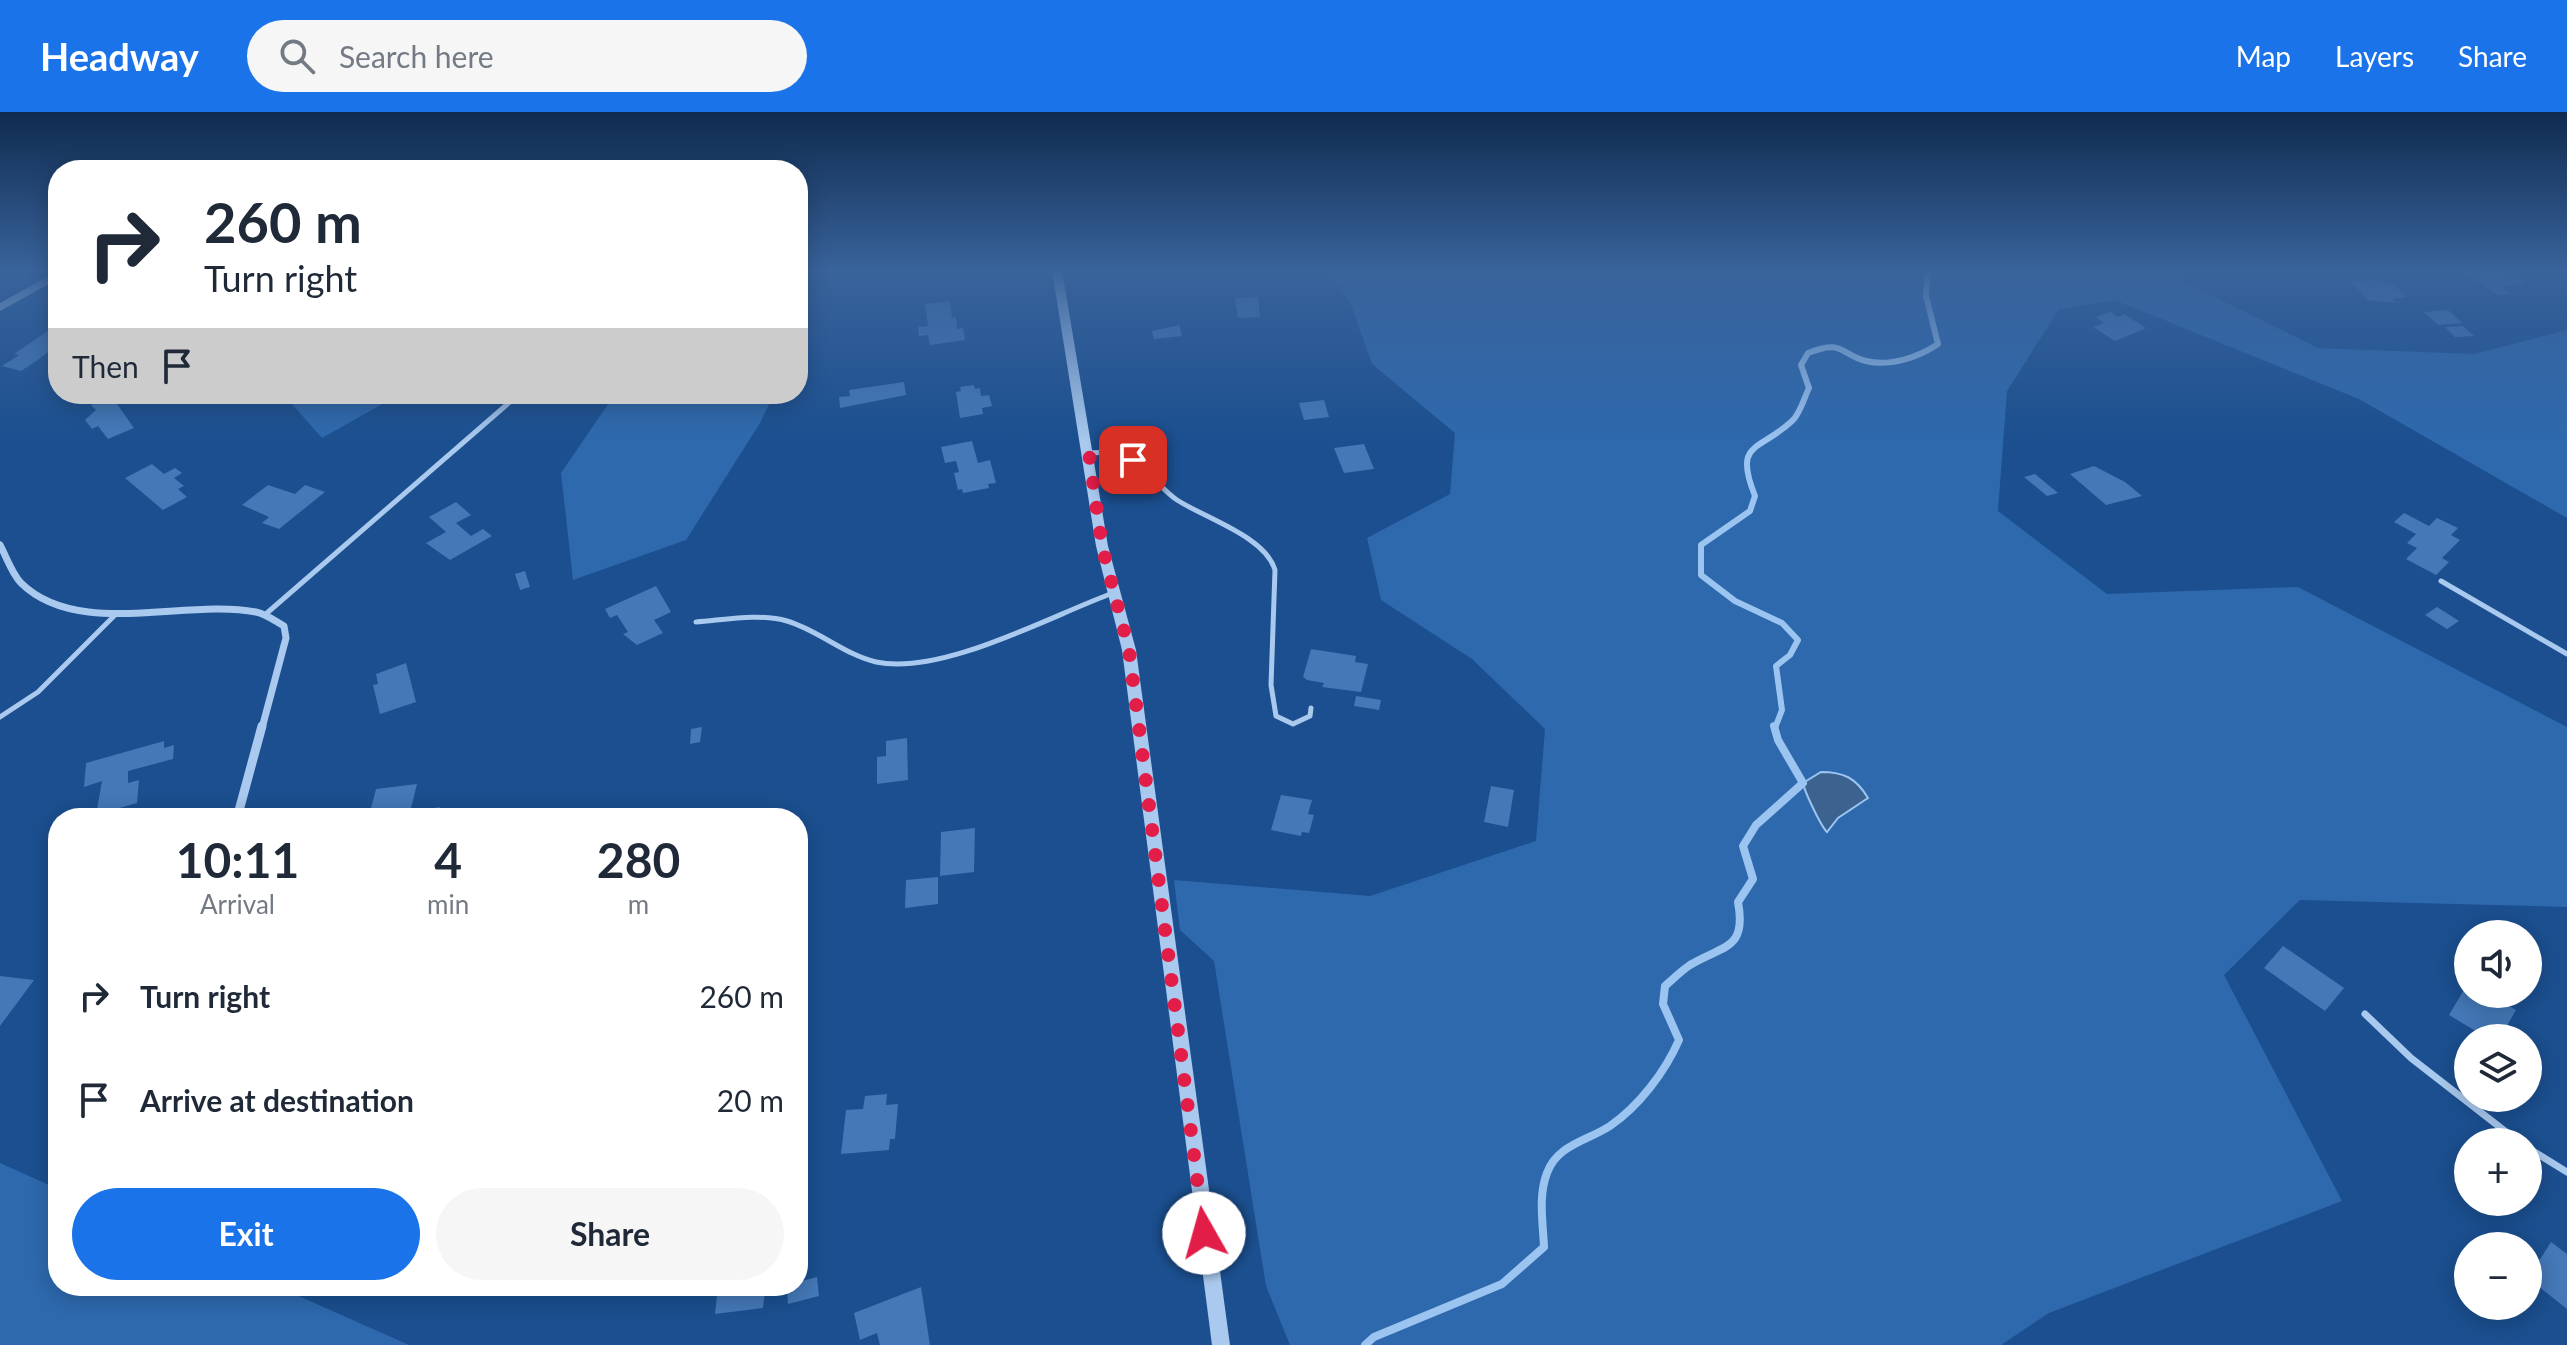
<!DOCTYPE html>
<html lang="en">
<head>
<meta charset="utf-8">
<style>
  :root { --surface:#fff; --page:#f6f6f7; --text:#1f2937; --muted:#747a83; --accent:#1a73e8 }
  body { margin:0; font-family:Lato,sans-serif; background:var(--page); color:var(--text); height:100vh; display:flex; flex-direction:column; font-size:30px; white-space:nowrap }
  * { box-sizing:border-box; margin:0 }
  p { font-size:26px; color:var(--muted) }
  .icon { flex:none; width:44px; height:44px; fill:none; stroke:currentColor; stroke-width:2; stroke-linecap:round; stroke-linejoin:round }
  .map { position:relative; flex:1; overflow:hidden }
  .sheet { position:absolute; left:48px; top:696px; width:760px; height:488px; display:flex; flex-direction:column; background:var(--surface); border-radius:32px; box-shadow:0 4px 20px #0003 }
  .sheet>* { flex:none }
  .banner { position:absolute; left:48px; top:48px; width:760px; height:244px; border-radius:32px; box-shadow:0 4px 20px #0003; background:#fff; color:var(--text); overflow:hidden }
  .controls { position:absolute; left:2454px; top:808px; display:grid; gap:16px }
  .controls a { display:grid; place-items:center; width:88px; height:88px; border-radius:50%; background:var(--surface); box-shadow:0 4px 20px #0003; font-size:40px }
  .pin { position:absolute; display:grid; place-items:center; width:68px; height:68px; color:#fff; margin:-34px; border-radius:16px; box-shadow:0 4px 12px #0006 }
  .me { position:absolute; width:88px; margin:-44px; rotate:353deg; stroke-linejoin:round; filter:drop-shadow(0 0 6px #0008) }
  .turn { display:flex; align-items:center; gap:28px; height:168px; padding:0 24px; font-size:36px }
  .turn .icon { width:104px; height:104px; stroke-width:2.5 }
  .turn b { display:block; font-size:56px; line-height:68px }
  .then { display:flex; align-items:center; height:76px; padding:0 24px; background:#0003; gap:16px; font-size:30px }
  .eta { display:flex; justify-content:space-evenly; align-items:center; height:136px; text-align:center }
  .eta b { font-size:48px; font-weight:700; line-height:56px }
  .cta { display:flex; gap:16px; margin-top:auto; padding:16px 24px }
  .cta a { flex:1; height:92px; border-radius:48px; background:var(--accent); color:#fff; font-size:32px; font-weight:700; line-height:92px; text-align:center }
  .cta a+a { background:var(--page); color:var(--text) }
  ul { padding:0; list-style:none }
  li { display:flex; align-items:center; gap:24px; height:104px; padding:0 24px }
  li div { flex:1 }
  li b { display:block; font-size:30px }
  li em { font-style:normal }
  header { display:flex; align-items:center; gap:48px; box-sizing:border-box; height:112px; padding:0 40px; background:var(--accent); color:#fff }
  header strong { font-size:38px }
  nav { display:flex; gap:44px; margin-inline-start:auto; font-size:28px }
  .search { width:560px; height:72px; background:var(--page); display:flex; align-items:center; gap:20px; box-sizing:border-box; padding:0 28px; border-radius:44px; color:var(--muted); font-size:30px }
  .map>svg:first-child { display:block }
</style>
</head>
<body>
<header>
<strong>Headway</strong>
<div class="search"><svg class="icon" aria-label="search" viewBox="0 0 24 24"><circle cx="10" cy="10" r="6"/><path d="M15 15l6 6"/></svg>Search here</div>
<nav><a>Map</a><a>Layers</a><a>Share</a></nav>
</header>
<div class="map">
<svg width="2567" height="1233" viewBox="0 0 2567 1233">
  <rect width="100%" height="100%" fill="#1b4f8f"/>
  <g fill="#2e69ad">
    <polygon points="1327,158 1495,158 1529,168 1562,158 2160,158 2318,236 2474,242 2567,218 2567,406 2359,287 2115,188 2059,197 2007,279 1998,399 2107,482 2298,475 2567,615 2567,795 2300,788 2224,863 2342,1089 2049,1201 2001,1233 1290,1233 1266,1174 1214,849 1180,818 1174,768 1370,784 1536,729 1545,617 1472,547 1381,488 1367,426 1450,382 1455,321 1372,252 1350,190"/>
    <polygon points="283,282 400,282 322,326"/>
    <polygon points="615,282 774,282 760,311 686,428 573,468 561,361"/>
    <polygon points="0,1051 58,1077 58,1174 276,1174 409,1233 0,1233"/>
  </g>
  <path fill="#3c6290" stroke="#9cc4f0" stroke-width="2" d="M1821 660C1844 660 1856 666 1868 686L1838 706 1827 720C1821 714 1805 681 1803 671Z"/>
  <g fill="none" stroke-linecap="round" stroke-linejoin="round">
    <path stroke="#9cc4f0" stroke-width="6" d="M1775 616 1782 598 1776 554 1790 543 1798 528 1782 511 1735 489 1701 463V433L1750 399 1755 384C1733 329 1759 340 1792 309 1800 302 1804 286 1809 276L1801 253 1808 241C1844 227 1839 242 1866 249 1890 255 1919 245 1938 232L1926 184 1928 158"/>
    <path stroke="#9cc4f0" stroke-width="8" d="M1365 1233 1374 1225 1502 1172 1544 1135C1543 1111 1538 1084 1547 1061 1557 1033 1587 1029 1610 1014 1639 994 1665 960 1679 928L1663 892 1665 874C1673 867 1681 859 1690 853 1723 833 1747 838 1738 790L1753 767 1743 734 1756 713 1803 671 1778 628 1774 614"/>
  </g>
  <g fill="#4478b7">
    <polygon points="2461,158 2504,158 2526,171 2501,175 2509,182 2498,183"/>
    <polygon points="2382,168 2386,173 2395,173 2406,185 2392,187 2396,191 2367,188 2350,169"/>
    <polygon points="1258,185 1260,205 1238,206 1235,186"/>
    <polygon points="950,189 952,206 956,205 957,217 963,216 965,228 930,233 928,223 919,224 918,215 928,214 925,192"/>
    <polygon points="2448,198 2462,211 2438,213 2424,200"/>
    <polygon points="2110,200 2118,205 2124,202 2146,216 2115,229 2093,215 2104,211 2096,205"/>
    <polygon points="58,212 58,232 39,247 21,259 2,254 19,243 14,242"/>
    <polygon points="1179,213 1182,224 1154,227 1152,219"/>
    <polygon points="2463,214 2474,224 2455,225 2445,215"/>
    <polygon points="904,270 906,283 840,296 839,285 850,284 849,278"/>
    <polygon points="974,273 975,277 980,276 981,284 989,283 992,294 982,296 983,302 960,306 956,280 961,279 960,275"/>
    <polygon points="112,285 134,316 108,327 98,314 92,317 85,308 96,298 91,293"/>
    <polygon points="1324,288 1329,305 1304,308 1299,291"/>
    <polygon points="972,329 978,351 990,348 996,371 988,372 989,376 963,381 962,377 958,378 954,361 959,360 956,349 945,351 941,335"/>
    <polygon points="1364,332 1374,357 1344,361 1334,336"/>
    <polygon points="152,352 164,362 175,356 182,361 174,366 184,374 178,377 187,385 163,398 125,366"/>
    <polygon points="2094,354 2125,370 2142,384 2106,393 2070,362"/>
    <polygon points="2035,362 2058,381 2047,384 2024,365"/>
    <polygon points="268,373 295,382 305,373 325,380 279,417 262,411 269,405 242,393"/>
    <polygon points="456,390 471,403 456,411 471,424 483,417 492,424 450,448 426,431 446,420 429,405"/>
    <polygon points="2404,401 2429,414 2437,406 2458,416 2451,423 2460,428 2442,446 2449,450 2436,463 2406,447 2417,436 2407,431 2416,422 2394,410"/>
    <polygon points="525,459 530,475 520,478 515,462"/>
    <polygon points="656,474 671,500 654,508 663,521 637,533 623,522 628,520 617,503 610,506 605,497"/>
    <polygon points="2437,495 2459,509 2447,517 2425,503"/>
    <polygon points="1311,537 1356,544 1355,550 1368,552 1361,580 1322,575 1324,571 1307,568 1303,565"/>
    <polygon points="406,551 416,590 380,602 373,573 378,572 376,562"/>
    <polygon points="1356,584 1381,588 1379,598 1354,594"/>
    <polygon points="702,615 700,630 690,632 691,617"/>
    <polygon points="907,626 908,668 877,672 877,645 886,644 886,629"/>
    <polygon points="164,629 164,636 174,633 173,647 128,659 128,671 139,668 137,691 96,703 102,669 84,675 86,651"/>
    <polygon points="417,672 410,700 440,695 437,706 369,704 376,677"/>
    <polygon points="1491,674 1514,678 1508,715 1484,710"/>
    <polygon points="1281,683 1312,688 1308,702 1314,703 1309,721 1302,720 1301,724 1271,718"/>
    <polygon points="975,716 974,760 940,764 941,720"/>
    <polygon points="938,765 938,792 905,796 906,768"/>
    <polygon points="2283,834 2344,876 2325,899 2264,856"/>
    <polygon points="0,864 34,868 0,914"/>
    <polygon points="2468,871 2468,882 2489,882 2516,898 2500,926 2487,926 2449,903"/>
    <polygon points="887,982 886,993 898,992 895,1027 890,1027 889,1038 841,1042 846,998 863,997 865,984"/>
    <polygon points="2551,1130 2567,1142 2567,1197 2528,1166"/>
    <polygon points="817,1165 819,1184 788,1192 787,1174 798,1174 798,1170"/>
    <polygon points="921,1175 930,1233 880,1233 877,1221 860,1228 854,1201"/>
    <polygon points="765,1178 763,1196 715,1202 717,1183"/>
  </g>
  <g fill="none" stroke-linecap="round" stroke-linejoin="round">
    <g stroke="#a9c9ee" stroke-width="5">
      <path d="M1089 341C1104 340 1117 340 1131 347 1149 357 1160 377 1177 388 1205 406 1266 425 1275 458L1271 573 1276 604 1293 612 1310 604 1311 596"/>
      <polyline points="2441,469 2567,542"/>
      <polyline points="267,501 519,282"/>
      <path d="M696 510C724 508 760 501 787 509 818 518 845 543 876 550 942 564 1050 504 1113 481"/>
      <polyline points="0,605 38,580 115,503"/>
    </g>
    <g stroke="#a9c9ee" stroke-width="7">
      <polyline points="2365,902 2411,946 2519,1030"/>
      <polyline points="2528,1036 2567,1060"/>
    </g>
    <g stroke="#a9c9ee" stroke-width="7">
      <polyline points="0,195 58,163"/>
      <path d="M0 433C6 444 12 462 21 471 78 527 186 486 256 500 266 502 275 509 284 514L286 526 262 616"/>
    </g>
    <polyline stroke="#a9c9ee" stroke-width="9" points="237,706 262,614"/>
    <polygon fill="#a9c9ee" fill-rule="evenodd" points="1052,158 1062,158 1108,434 1136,538 1230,1233 1212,1233 1122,538 1096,434"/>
  </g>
  <linearGradient id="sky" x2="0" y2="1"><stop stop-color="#0f2b4f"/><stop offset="0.48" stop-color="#39639b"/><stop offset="1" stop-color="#39639b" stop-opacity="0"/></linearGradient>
  <rect width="2567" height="330" fill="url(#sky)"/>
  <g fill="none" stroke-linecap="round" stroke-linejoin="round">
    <polyline stroke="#e11d48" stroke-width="14" stroke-dasharray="0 25.2" points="1133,348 1112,340 1089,341 1102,434 1129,538 1204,1121"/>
  </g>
</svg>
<div class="controls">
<a><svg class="icon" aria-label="sound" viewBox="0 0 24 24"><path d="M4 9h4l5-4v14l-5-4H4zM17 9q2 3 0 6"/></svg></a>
<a><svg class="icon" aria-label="layers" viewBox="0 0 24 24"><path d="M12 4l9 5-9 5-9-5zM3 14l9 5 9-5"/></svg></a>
<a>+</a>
<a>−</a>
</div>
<div class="pin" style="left:1133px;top:348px;background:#d93025"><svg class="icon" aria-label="arrive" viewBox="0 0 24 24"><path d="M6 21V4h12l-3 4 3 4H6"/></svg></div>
<svg class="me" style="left:1204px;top:1121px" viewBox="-20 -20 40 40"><circle r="19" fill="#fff"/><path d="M0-13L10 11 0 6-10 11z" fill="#e11d48"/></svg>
<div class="banner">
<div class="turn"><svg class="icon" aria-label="right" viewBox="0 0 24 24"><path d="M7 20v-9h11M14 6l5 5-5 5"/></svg><div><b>260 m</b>Turn right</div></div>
<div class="then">Then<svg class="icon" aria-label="arrive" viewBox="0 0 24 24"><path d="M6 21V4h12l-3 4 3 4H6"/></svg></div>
</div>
<section class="sheet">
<div class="eta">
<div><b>10:11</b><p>Arrival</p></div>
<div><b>4</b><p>min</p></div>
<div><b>280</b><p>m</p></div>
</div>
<ul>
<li><svg class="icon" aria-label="right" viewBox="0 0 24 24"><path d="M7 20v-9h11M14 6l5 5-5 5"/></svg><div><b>Turn right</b></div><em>260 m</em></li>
<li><svg class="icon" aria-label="arrive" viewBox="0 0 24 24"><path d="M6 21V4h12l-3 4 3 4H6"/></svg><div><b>Arrive at destination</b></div><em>20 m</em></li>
</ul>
<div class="cta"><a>Exit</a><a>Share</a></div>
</section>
</div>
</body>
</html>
